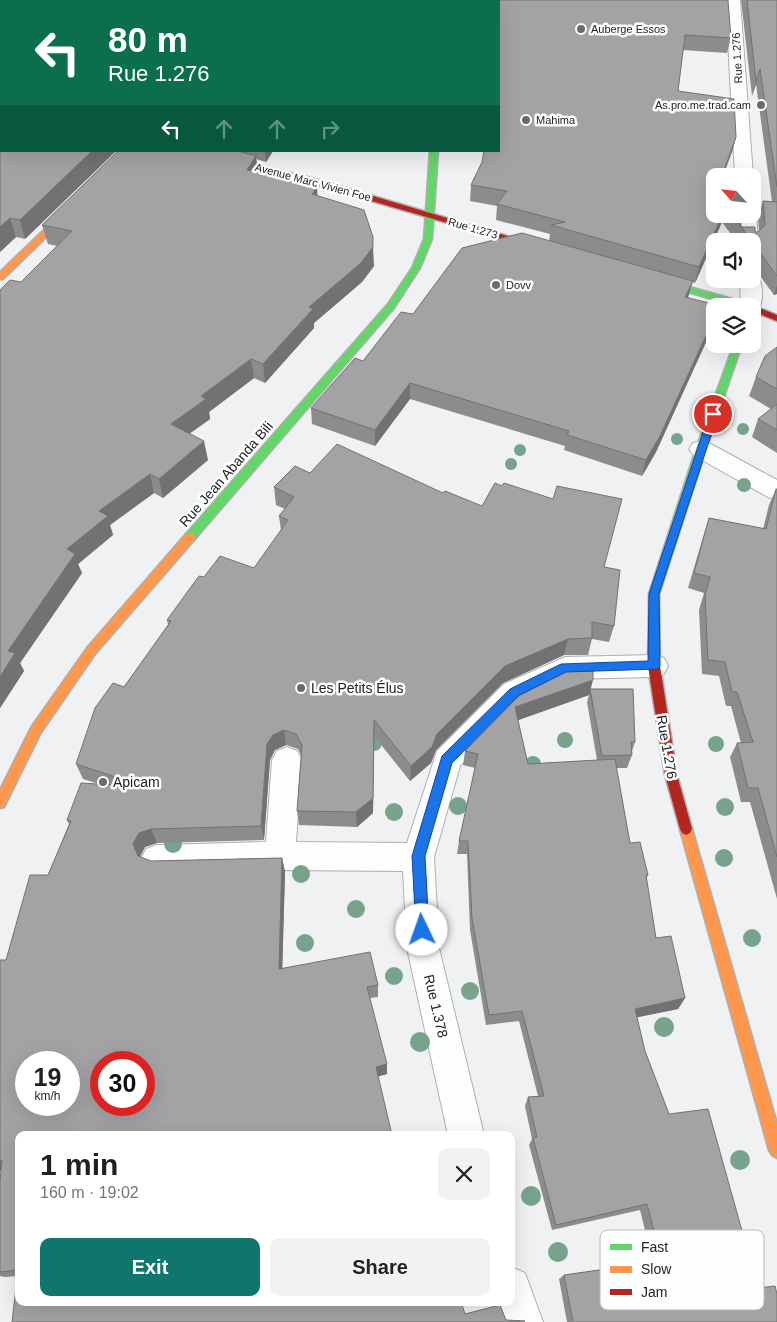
<!DOCTYPE html>
<html lang="en">
<head>
<meta charset="utf-8">
<style>
  :root { --surface:#fff; --page:#f2f2f2; --text:#202124; --muted:#757577; --accent:#0f766e }
  body { margin:0; font-family:Arial,sans-serif; background:var(--page); color:var(--text); height:100vh; display:flex; flex-direction:column; font-size:19px; white-space:nowrap }
  * { box-sizing:border-box; margin:0 }
  p { font-size:16px; color:var(--muted) }
  .icon { flex:none; width:28px; height:28px; fill:none; stroke:currentColor; stroke-width:2; stroke-linecap:round; stroke-linejoin:round }
  .map { position:relative; flex:1; overflow:hidden }
  .sheet { position:absolute; left:15px; top:1131px; width:500px; height:175px; display:flex; flex-direction:column; background:var(--surface); border-radius:10px; box-shadow:0 5px 20px #0002 }
  .sheet>* { flex:none }
  .hud { position:absolute; left:0px; top:0px; width:500px; height:152px; box-shadow:0 5px 20px #0002; background:#0b6e4f; color:#fff; overflow:hidden }
  .needle { width:32px; rotate:297deg }
  .fabs { position:absolute; left:706px; top:168px; display:grid; gap:10px }
  .fabs a { display:grid; place-items:center; width:55px; height:55px; border-radius:10px; background:var(--surface); box-shadow:0 5px 20px #0002; font-size:25px }
  .speed { position:absolute; left:15px; top:1051px; display:flex; gap:10px; font-size:25px; font-weight:700; text-align:center }
  .speed>* { display:grid; place-content:center; width:65px; height:65px; border-radius:50%; background:var(--surface); box-shadow:0 5px 20px #0002; line-height:1 }
  .speed small { font-size:12px; font-weight:400 }
  .speed .limit { border:8px solid #d22; background:#fff; color:#111 }
  .pin { position:absolute; display:grid; place-items:center; width:42px; height:42px; color:#fff; margin:-21px; border:2px solid #fff; border-radius:50%; box-shadow:0 1px 5px #0007 }
  .me { position:absolute; width:55px; margin:-28px; rotate:357deg; stroke-linejoin:round; filter:drop-shadow(0 0 4px #0008) }
  .turn { display:flex; align-items:center; gap:18px; height:105px; padding:0 25px; font-size:22px }
  .turn .icon { width:65px; height:65px; stroke-width:2.5 }
  .turn b { display:block; font-size:35px; line-height:42px }
  .lanes { display:flex; align-items:center; height:48px; padding:0 25px; background:#0003; justify-content:center; gap:25px; direction:ltr }
  .lanes .off { opacity:.35 }
  .round { display:grid; place-items:center; flex:none; width:52px; height:52px; border-radius:10px; background:var(--page) }
  .overview { display:flex; align-items:center; justify-content:space-between; height:85px; padding:0 25px }
  h1 { font-size:30px; font-weight:700; line-height:38px }
  .button { display:flex; gap:10px; margin-top:auto; padding:10px 25px }
  .button a { flex:1; height:58px; border-radius:10px; background:var(--accent); color:#fff; font-size:20px; font-weight:700; line-height:58px; text-align:center }
  .button a+a { background:var(--page); color:var(--text) }
  .map>svg:first-child { display:block }
</style>
</head>
<body>
<div class="map">
<svg width="777" height="1322" viewBox="0 0 777 1322">
  <rect width="100%" height="100%" fill="#eff1f3"/>
  <g fill="none" stroke-linecap="round" stroke-linejoin="round">
    <g stroke="#adafb0" stroke-width="2">
      <g id="street">
        <polygon points="726,0 740,0 753,176 752,177 735,176"/>
        <polygon points="753,210 756,214 758,241 752,246 752,241 738,241 736,214 752,214"/>
        <path d="M752 274 757 275C763 282 764 303 758 310L752 312V306H741L740 279H752Z"/>
        <polygon points="701,441 709,443 777,480 777,500 768,497 693,455 689,449 693,443"/>
        <polygon points="654,655 664,658 668,666 664,674 654,677 568,679 524,700 460,766 434,857 439,948 484,1135 448,1135 407,948 403,871 280,870 157,873 146,869 141,859 146,849 157,845 266,842 272,760 277,751 287,747 297,751 302,760 296,842 407,843 437,751 504,684 565,657"/>
        <polygon points="511,1267 525,1273 543,1322 503,1322 496,1302 511,1302"/>
      </g>
    </g>
    <g stroke="#adafb0" stroke-width="3">
      <g id="fast">
        <polygon points="430,151 438,151 432,239 420,268 394,308 194,540 186,540 185,537 186,534 388,304 412,268 424,239"/>
        <polygon points="651,278 657,278 750,304 751,306 738,306 651,282"/>
        <polygon points="734,344 742,344 706,449 659,594 659,611 654,615 649,611 649,594 696,449"/>
      </g>
    </g>
    <g stroke="#adafb0" stroke-width="3">
      <g id="slow">
        <rect x="216" y="0" width="6" height="1"/>
        <polygon points="68,207 75,209 3,279 0,279 0,272"/>
        <polygon points="190,533 194,534 195,537 194,540 95,654 40,734 4,807 0,808 0,790 32,726 87,648 186,534"/>
        <polygon points="686,823 690,825 692,829 777,1124 777,1158 772,1155 769,1150 680,829 682,825"/>
      </g>
    </g>
    <g stroke="#adafb0" stroke-width="3">
      <g id="jam">
        <rect x="448" y="0" width="6" height="1"/>
        <polygon points="192,151 205,151 326,182 544,247 537,249 320,186"/>
        <polygon points="752,305 777,315 777,321 752,311 752,306 749,306"/>
        <polygon points="654,607 659,611 660,666 677,775 692,829 690,833 686,835 682,833 680,829 665,775 648,666 649,611"/>
      </g>
    </g>
    <use href="#street" fill="#fdfdfd" fill-rule="evenodd"/>
    <use href="#fast" fill="#63d668" fill-rule="evenodd"/>
    <use href="#slow" fill="#ff974d" fill-rule="evenodd"/>
    <use href="#jam" fill="#b3261e" fill-rule="evenodd"/>
  </g>
  <g fill="#77a38d">
    <circle cx="743" cy="429" r="6"/>
    <circle cx="677" cy="439" r="6"/>
    <circle cx="520" cy="450" r="6"/>
    <circle cx="511" cy="464" r="6"/>
    <circle cx="744" cy="485" r="7"/>
    <circle cx="565" cy="740" r="8"/>
    <circle cx="374" cy="743" r="8"/>
    <circle cx="716" cy="744" r="8"/>
    <circle cx="533" cy="764" r="8"/>
    <circle cx="458" cy="806" r="9"/>
    <circle cx="725" cy="807" r="9"/>
    <circle cx="394" cy="812" r="9"/>
    <circle cx="173" cy="844" r="9"/>
    <circle cx="724" cy="858" r="9"/>
    <circle cx="301" cy="874" r="9"/>
    <circle cx="356" cy="909" r="9"/>
    <circle cx="752" cy="938" r="9"/>
    <circle cx="305" cy="943" r="9"/>
    <circle cx="394" cy="976" r="9"/>
    <circle cx="470" cy="991" r="9"/>
    <circle cx="664" cy="1027" r="10"/>
    <circle cx="420" cy="1042" r="10"/>
    <circle cx="740" cy="1160" r="10"/>
    <circle cx="531" cy="1196" r="10"/>
    <circle cx="558" cy="1252" r="10"/>
  </g>
  <g fill="#8c8c8e" fill-rule="evenodd">
    <polygon points="0,0 1,1 1,59 0,59"/>
    <polygon points="741,0 777,0 777,294 774,295 752,265 752,241 736,241 722,222 695,283 692,282 688,298 710,313 711,331 656,452 642,476 564,450 565,446 410,399 375,446 312,424 311,408 363,361 413,314 549,241 550,234 496,220 497,206 470,201 471,185 482,162 499,151 499,1 731,38 727,53 683,50 678,91 736,137 732,152 715,176 715,214 740,214 741,227 755,232 758,232 759,231 758,217 763,201 772,202 756,84 752,96"/>
    <polygon points="0,95 1,151 116,151 25,239 16,237 0,252"/>
    <polygon points="118,151 273,151 266,162 256,159 258,172 286,177 287,180 318,196 374,266 362,282 314,323 314,328 265,383 254,378 209,412 210,419 189,434 208,460 163,498 154,493 110,525 113,535 78,564 82,573 20,663 24,671 0,708 21,282 57,246 48,244 42,225"/>
    <polygon points="777,347 777,453 752,437 758,419 771,409 749,396 756,377"/>
    <polygon points="310,473 604,567 614,626 609,642 592,639 588,655 564,655 503,683 436,750 431,763 410,781 374,736 373,813 357,827 299,825 297,811 301,755 298,749 286,745 275,750 270,760 264,840 157,843 145,847 140,857 151,861 282,858 285,872 282,968 378,985 378,997 370,998 387,1074 378,1076 19,1302 465,1314 506,1320 525,1321 523,1322 12,1322 18,1276 4,1277 0,1276 0,1181 1,1171 0,1171 0,960 6,960 48,875 69,824 67,820 99,784 83,779 76,764 124,687 168,625 167,620 204,577 254,568 281,530 279,516 285,509 276,505 274,487"/>
    <polygon points="776,489 777,489 777,899 750,802 741,802 730,757 737,743 741,743 731,706 726,706 719,676 702,674 699,610 704,593 688,588 704,534 709,518 763,529 769,505"/>
    <path d="M528 687 590 689 635 742 632 751V755L627 768H616L630 843 648 875 646 879 656 938 685 998 678 1009 637 1017 645 1051 669 1114 758 1288 777 1322H567L559 1279 564 1275 653 1262 640 1210 552 1230 529 1145 532 1139 525 1106 528 1097 538 1096 519 1021 486 1025 470 930 467 854H457L459 841 475 768 463 765 465 751ZM589 695 587 702 597 760 528 764 518 720Z"/>
  </g>
  <g fill="#727274">
    <polygon points="174,0 186,0 186,1 173,1"/>
    <polygon points="760,69 756,84 752,96 756,81"/>
    <polygon points="736,137 732,152 723,176 722,176"/>
    <polygon points="92,151 116,151 25,239 20,220"/>
    <polygon points="265,151 273,151 266,162"/>
    <polygon points="256,156 258,175 247,170"/>
    <polygon points="317,187 318,206 312,194"/>
    <polygon points="723,214 725,214 722,222 695,283 699,267"/>
    <polygon points="10,218 16,237 0,252 0,227"/>
    <polygon points="373,247 374,266 362,282 314,323 314,328 265,383 263,364 309,307"/>
    <polygon points="693,281 688,297 681,313 685,297"/>
    <polygon points="777,285 777,294 774,295"/>
    <polygon points="715,316 711,331 656,452 642,476 646,460"/>
    <polygon points="251,359 254,378 209,412 210,419 175,444 171,424 201,396"/>
    <polygon points="410,383 410,399 375,446 375,430"/>
    <polygon points="204,441 208,460 163,498 159,479"/>
    <polygon points="150,474 154,493 110,525 113,535 78,564 82,573 20,663 24,671 0,708 0,677 8,651 67,549 99,511"/>
    <polygon points="568,639 564,655 503,683 436,750 431,763 410,781 411,766 437,734 505,666"/>
    <polygon points="593,680 589,695 513,722 515,707"/>
    <polygon points="374,720 373,813 357,827 356,812"/>
    <polygon points="284,730 286,745 275,750 270,760 264,840 261,826 267,744 273,735"/>
    <polygon points="151,829 157,843 145,847 139,858 133,844 139,833"/>
    <polygon points="282,858 285,872 282,981 279,969"/>
    <polygon points="685,998 678,1009 629,1019 635,1009"/>
    <polygon points="387,1064 387,1074 376,1077 376,1067"/>
    <polygon points="2,1160 13,1168 0,1171 0,1161"/>
  </g>
  <g fill="#a3a3a5" stroke="#727274" fill-rule="evenodd">
    <polygon points="0,0 174,0 173,1 1,1 1,41 0,41"/>
    <polygon points="256,0 411,0 410,1 256,1"/>
    <polygon points="470,0 728,0 731,38 685,35 678,91 734,99 736,137 722,176 715,176 715,196 714,198 715,198 715,214 723,214 699,267 551,225 565,222 497,204 507,191 471,185 482,162 484,151 499,151 499,1 470,1"/>
    <polygon points="747,0 777,0 777,187 760,69 756,81"/>
    <polygon points="1,94 1,151 92,151 20,220 10,218 0,227 0,95"/>
    <polygon points="118,151 238,151 256,156 247,170 286,177 284,180 317,187 312,194 364,210 373,237 373,247 361,263 309,307 313,309 263,364 251,359 201,396 206,399 171,424 204,441 159,479 150,474 99,511 108,516 67,549 75,554 8,651 15,653 0,677 0,290 10,280 21,282 72,231 42,225"/>
    <polygon points="763,201 777,202 777,276 732,214 740,214 741,227 755,227 755,232 758,232 765,225"/>
    <polygon points="522,233 693,281 685,297 713,304 709,313 715,315 715,316 660,436 646,460 567,435 569,431 410,383 375,430 311,408 355,358 363,361 401,312 413,314 462,248"/>
    <polygon points="777,347 777,389 756,377 765,356"/>
    <polygon points="777,404 777,430 758,419"/>
    <path d="M337 444 443 493 445 491 482 506 495 483 502 486 504 483 553 499 557 486 622 499 604 567 620 570 614 626 592 622V638L568 639 505 666 437 734 432 747 411 766 374 720 373 798 356 812 297 811 302 745 296 734 284 730 273 735 267 744 261 826 151 829 139 833 133 844 138 856 151 861 282 858 279 969 370 952 378 985 367 987 387 1064 376 1067 392 1135H19V1302H461L465 1314 500 1305 506 1320 525 1321 521 1322H12L18 1270 0 1272V1181L2 1160 0 1161V960H6L30 875H48L71 821 67 820 81 783 133 786 134 783 76 764 95 708 113 683 124 687 171 621 167 620 199 576 204 577 220 556 254 568 288 520 279 516 294 497 274 487 295 466 310 473ZM26 1062H69V1105H26ZM101 1062H144V1105H101Z"/>
    <polygon points="776,489 777,489 777,857 758,788 748,788 737,743 753,742 737,692 732,692 725,662 708,660 705,595 710,577 694,573 709,518 766,529"/>
    <polygon points="593,665 593,680 515,707 528,764 615,759 630,843 640,842 648,875 646,875 656,938 671,936 685,998 635,1009 645,1051 669,1114 708,1109 758,1288 775,1286 777,1294 777,1322 573,1322 564,1275 662,1261 647,1204 556,1225 533,1138 537,1137 528,1097 544,1096 522,1011 489,1015 472,918 468,841 459,841 478,754 465,751 528,687 572,666"/>
    <polygon points="590,689 633,689 635,742 631,742 632,755 602,756"/>
  </g>
  <polygon fill="#1a73e8" stroke="#114b97" points="713,411 718,414 659,594 660,666 658,669 566,672 518,696 452,763 425,856 429,930 427,934 422,936 417,934 416,930 412,856 442,756 510,689 561,664 648,661 649,594 709,414"/>
  <g fill="#696b6c" stroke="#fdfeff" stroke-width="2">
    <circle cx="581" cy="29" r="5"/>
    <circle cx="761" cy="105" r="5"/>
    <circle cx="526" cy="120" r="5"/>
    <circle cx="496" cy="285" r="5"/>
    <circle cx="301" cy="688" r="5"/>
    <circle cx="103" cy="782" r="5"/>
  </g>
  <g text-anchor="middle" dominant-baseline="central" stroke-width="5" stroke-linejoin="round" paint-order="stroke">
    <g font-size="11" fill="#212324" stroke="#fdfeff" text-anchor="start">
      <text x="591" y="29">Auberge Essos</text>
      <text x="751" y="105" text-anchor="end">As.pro.me.trad.cam</text>
      <text x="536" y="120">Mahima</text>
      <text x="506" y="285">Dovv</text>
    </g>
    <g font-size="11" fill="#212324" stroke="#fdfeff">
      <text transform="translate(737 58) rotate(-93)">Rue 1.276</text>
      <text transform="translate(313 182) rotate(15)">Avenue Marc Vivien Foe</text>
      <text transform="translate(473 228) rotate(16)">Rue 1.273</text>
    </g>
    <g font-size="14" fill="#212324" stroke="#fdfeff">
      <text transform="translate(226 474) rotate(-49)">Rue Jean Abanda Bili</text>
      <text transform="translate(667 747) rotate(80)">Rue 1.276</text>
      <text transform="translate(436 1006) rotate(77)">Rue 1.378</text>
    </g>
    <g font-size="14" fill="#212324" stroke="#fdfeff" text-anchor="start">
      <text x="311" y="688">Les Petits Élus</text>
      <text x="113" y="782">Apicam</text>
    </g>
  </g>
  <rect x="600" y="1230" width="164" height="80" rx="8" fill="#fdfeff" stroke="#bbbcbd" stroke-width="1"/>
  <rect x="610" y="1244" width="22" height="6" fill="#63d668"/>
  <rect x="610" y="1266" width="22" height="7" fill="#ff974d"/>
  <rect x="610" y="1289" width="22" height="6" fill="#b3261e"/>
  <g font-size="14" fill="#212324">
    <text x="641" y="1252">Fast</text>
    <text x="641" y="1274">Slow</text>
    <text x="641" y="1297">Jam</text>
  </g>
</svg>
<div class="fabs">
<a><svg class="needle" viewBox="-14 -14 28 28"><path d="M0-13l5 13h-10z" fill="#e53935"/><path d="M0 13l5-13h-10z" fill="#757577"/></svg></a>
<a><svg class="icon" aria-label="sound" viewBox="0 0 24 24"><path d="M4 9h4l5-4v14l-5-4H4zM17 9q2 3 0 6"/></svg></a>
<a><svg class="icon" aria-label="layers" viewBox="0 0 24 24"><path d="M12 4l9 5-9 5-9-5zM3 14l9 5 9-5"/></svg></a>
</div>
<div class="speed"><div>19<small>km/h</small></div><div class="limit">30</div></div>
<div class="pin" style="left:713px;top:414px;background:#d93025"><svg class="icon" aria-label="arrive" viewBox="0 0 24 24"><path d="M6 21V4h12l-3 4 3 4H6"/></svg></div>
<svg class="me" style="left:422px;top:930px" viewBox="-20 -20 40 40"><circle r="19" fill="#fff"/><path d="M0-13L10 11 0 6-10 11z" fill="#1a73e8"/></svg>
<div class="hud">
<div class="turn"><svg class="icon" aria-label="left" viewBox="0 0 24 24"><path d="M17 20v-9H6M10 6l-5 5 5 5"/></svg><div><b>80 m</b>Rue 1.276</div></div>
<div class="lanes"><svg class="icon" aria-label="left" viewBox="0 0 24 24"><path d="M17 20v-9H6M10 6l-5 5 5 5"/></svg><svg class="icon off" aria-label="ahead" viewBox="0 0 24 24"><path d="M12 20V5M6 11l6-6 6 6"/></svg><svg class="icon off" aria-label="ahead" viewBox="0 0 24 24"><path d="M12 20V5M6 11l6-6 6 6"/></svg><svg class="icon off" aria-label="right" viewBox="0 0 24 24"><path d="M7 20v-9h11M14 6l5 5-5 5"/></svg></div>
</div>
<section class="sheet">
<div class="overview"><div><h1>1 min</h1><p>160 m · 19:02</p></div><a class="round"><svg class="icon" aria-label="close" viewBox="0 0 24 24"><path d="M6 6l12 12M18 6L6 18"/></svg></a></div>
<div class="button"><a>Exit</a><a>Share</a></div>
</section>
</div>
</body>
</html>
